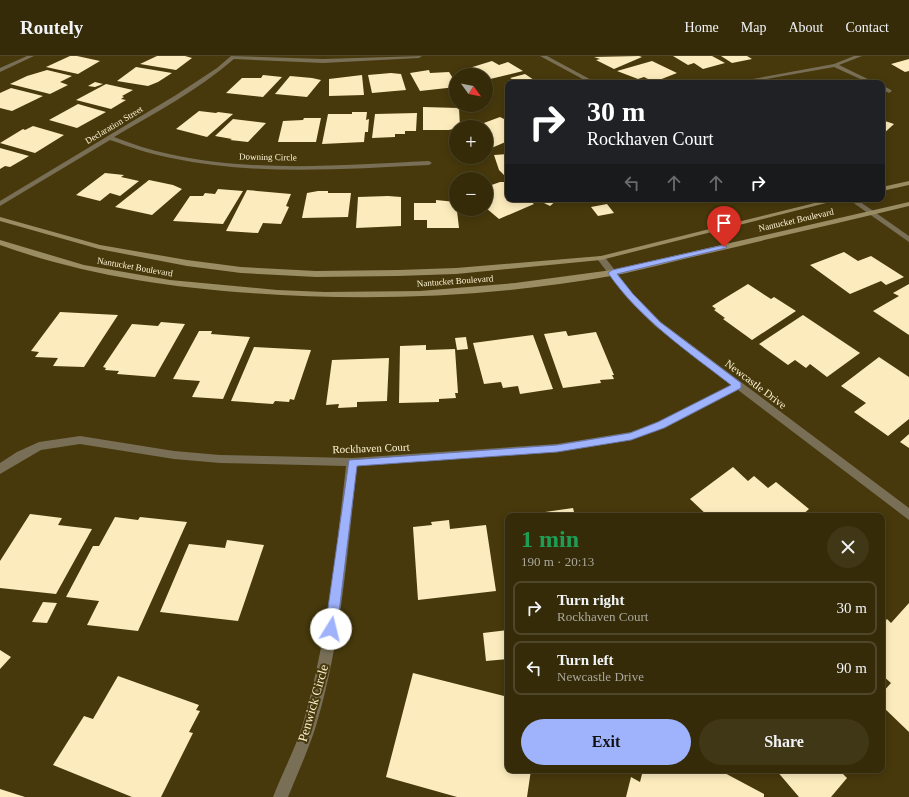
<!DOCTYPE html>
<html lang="en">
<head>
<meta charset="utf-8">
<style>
  :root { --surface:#352b09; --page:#403717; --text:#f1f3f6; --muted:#aaa79c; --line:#4f472a; --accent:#9fb3fd }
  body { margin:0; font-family:Georgia,serif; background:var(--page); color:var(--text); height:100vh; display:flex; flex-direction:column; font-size:15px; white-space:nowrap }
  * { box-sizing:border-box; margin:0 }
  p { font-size:13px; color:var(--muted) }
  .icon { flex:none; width:22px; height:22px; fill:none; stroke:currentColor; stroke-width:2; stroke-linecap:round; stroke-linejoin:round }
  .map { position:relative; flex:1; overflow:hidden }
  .drawer { position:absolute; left:505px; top:457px; width:380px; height:260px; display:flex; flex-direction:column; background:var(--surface); border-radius:8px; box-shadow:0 2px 10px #0003,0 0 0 1px var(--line) }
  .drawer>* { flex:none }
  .hud { position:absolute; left:505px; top:24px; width:380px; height:122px; border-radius:8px; box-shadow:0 2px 10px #0003,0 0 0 1px var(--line); background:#202124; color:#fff; overflow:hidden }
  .needle { width:26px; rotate:123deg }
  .tools { position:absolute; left:449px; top:12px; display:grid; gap:8px }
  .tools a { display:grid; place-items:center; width:44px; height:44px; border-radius:50%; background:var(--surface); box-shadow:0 2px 10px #0003,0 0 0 1px var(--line); font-size:20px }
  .pin { position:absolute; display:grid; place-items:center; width:34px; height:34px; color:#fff; margin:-41px -17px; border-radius:50% 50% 50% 0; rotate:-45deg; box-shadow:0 0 4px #0007 }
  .pin .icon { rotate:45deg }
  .me { position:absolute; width:44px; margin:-22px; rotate:9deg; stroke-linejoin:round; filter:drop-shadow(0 0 3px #0008) }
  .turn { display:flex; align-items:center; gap:14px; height:84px; padding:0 16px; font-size:18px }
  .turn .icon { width:52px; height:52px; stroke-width:2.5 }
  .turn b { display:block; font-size:28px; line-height:34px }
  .lanes { display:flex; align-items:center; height:38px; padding:0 16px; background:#0003; justify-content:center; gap:20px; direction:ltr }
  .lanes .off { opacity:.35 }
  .round { display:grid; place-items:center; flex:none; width:42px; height:42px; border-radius:21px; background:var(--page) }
  .overview { display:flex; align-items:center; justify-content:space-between; height:68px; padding:0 16px }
  h1 { font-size:24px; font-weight:600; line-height:30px; color:#1e9e55 }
  .cta { display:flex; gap:8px; margin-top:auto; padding:8px 16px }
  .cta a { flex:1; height:46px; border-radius:24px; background:var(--accent); color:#111; font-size:16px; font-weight:600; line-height:46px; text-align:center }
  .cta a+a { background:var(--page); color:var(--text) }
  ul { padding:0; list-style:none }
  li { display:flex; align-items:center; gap:12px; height:54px; margin:0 8px 6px; padding:0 8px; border:2px solid var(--line); border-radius:8px }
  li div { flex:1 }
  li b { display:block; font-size:15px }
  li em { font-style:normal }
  header { display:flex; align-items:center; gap:24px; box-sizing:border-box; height:56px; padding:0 20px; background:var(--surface); border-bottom:1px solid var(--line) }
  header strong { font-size:19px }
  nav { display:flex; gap:22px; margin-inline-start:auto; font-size:14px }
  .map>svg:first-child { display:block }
</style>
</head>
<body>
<header>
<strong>Routely</strong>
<nav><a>Home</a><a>Map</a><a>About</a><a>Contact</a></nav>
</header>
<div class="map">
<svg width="909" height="741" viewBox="0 0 909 741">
  <rect width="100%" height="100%" fill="#47390c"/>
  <g fill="#fcecbd">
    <polygon points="70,0 77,0 100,5 78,18 46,11"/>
    <polygon points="157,0 185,0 192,2 176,14 140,8"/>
    <polygon points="639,0 642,1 614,13 596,4 600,3 594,1"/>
    <polygon points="673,0 712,0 725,7 703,13 694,7 688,9"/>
    <polygon points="721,0 747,0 752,3 732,7"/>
    <polygon points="909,3 909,15 905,16 891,8"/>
    <polygon points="492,5 499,9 508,6 523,15 486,24 486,19 477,19 466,13"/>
    <polygon points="652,5 677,17 654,26 644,21 638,23 617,15"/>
    <polygon points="136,11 172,17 158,26 148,30 117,25"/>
    <polygon points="47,14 72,20 60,26 68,29 50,38 10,28 27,20"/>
    <polygon points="429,14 430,17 449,16 456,27 456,31 420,35 410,17"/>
    <polygon points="391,17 401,18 406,34 372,37 368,19"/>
    <polygon points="525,18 537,26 542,24 546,27 511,27 516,25 510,22"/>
    <polygon points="263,19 282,21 263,41 226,37 242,22 261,22"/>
    <polygon points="362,19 364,39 329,40 329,23"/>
    <polygon points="290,20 312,22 321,24 307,41 275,38"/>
    <polygon points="95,26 103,28 95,31 88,30"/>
    <polygon points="106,28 133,34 122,40 124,41 121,43 126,44 111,53 76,44"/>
    <polygon points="11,32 43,40 12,55 0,52 0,37"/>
    <polygon points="78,48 106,56 77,72 49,64"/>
    <polygon points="423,51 459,52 460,71 449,74 423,74"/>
    <polygon points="199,55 216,57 218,56 233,58 207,81 176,73"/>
    <polygon points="352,56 367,56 366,64 369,63 368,76 365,76 364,86 322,88 328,58 352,58"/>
    <polygon points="417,57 416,75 405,75 405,78 395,78 395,81 372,82 375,58"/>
    <polygon points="500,61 508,65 508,85 489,93 486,91 486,71 473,71"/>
    <polygon points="304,62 321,62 316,86 278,86 283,65 303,64"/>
    <polygon points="233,63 266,67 248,86 230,84 232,83 215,80"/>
    <polygon points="882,64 894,68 882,79"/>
    <polygon points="33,70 64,79 35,97 0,87 23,73 25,74"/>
    <polygon points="0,92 29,100 10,111 5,110 0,113"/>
    <polygon points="508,98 508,120 505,120 499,114 494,99"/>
    <polygon points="105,117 124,119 121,121 139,125 120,140 110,137 100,145 76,139"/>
    <polygon points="149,124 173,129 182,133 152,159 115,151"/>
    <polygon points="500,126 504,126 508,129 508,143 527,143 534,148 499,163 486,152 486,131"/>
    <polygon points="218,133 243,135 223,168 173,165 190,140 203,140 205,137 215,138"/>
    <polygon points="247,134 291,138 286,150 289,151 281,168 263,167 258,177 226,175"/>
    <polygon points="318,135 328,135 328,137 351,137 348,161 302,162 307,137"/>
    <polygon points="388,140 401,141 401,170 356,172 358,141"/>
    <polygon points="543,143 554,143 557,144 550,150 540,145"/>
    <polygon points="436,144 456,146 459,172 427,172 427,164 414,164 414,147 436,147"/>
    <polygon points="607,148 614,157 598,160 591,151"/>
    <polygon points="844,196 858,205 871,200 904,221 886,229 881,225 850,238 810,209"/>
    <polygon points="748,228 771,243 774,241 796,255 752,284 723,263 725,262 714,254 716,253 712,250"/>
    <polygon points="909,228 909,279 873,255 899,240 893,237"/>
    <polygon points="60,256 118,259 84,311 53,310 58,302 35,301 39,296 31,295"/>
    <polygon points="803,259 860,297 827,321 810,308 806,312 795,304 788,309 759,288"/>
    <polygon points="161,266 185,268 155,321 117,318 119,315 105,314 106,312 103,311 132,268 158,270"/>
    <polygon points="199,275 212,275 211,278 250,281 223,343 192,341 200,325 173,323"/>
    <polygon points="566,275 568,280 596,276 614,319 612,319 614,323 600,324 601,327 563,332 544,278"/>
    <polygon points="533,279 553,333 520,338 518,330 503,332 501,326 484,328 473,287"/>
    <polygon points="466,281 468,293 457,294 455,282"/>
    <polygon points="426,289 426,294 455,293 458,337 455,337 456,342 439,343 439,346 399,347 400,290"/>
    <polygon points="254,291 311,294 294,344 290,343 289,346 275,345 273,348 231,345"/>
    <polygon points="879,301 909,321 909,363 888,380 854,356 866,347 841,330"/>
    <polygon points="389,302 387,345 357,346 357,351 338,352 339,348 326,349 332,304"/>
    <polygon points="909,378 909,392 900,386"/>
    <polygon points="733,411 748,425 754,420 768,432 776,426 809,453 801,460 708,460 690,443"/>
    <polygon points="573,452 575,460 524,459"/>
    <polygon points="30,458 62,462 58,469 92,473 56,538 0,532 0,505"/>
    <polygon points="115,461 138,464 140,461 187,466 138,575 87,569 99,545 66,541 93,490 99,490"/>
    <polygon points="449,464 450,473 486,469 496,535 418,544 413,471 432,469 431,466"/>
    <polygon points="227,484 264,489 238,565 160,556 189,488 225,492"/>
    <polygon points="43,546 57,547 47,567 32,566"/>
    <polygon points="909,547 909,676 882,650 882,637 891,627 882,619 882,568 887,563 891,567"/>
    <polygon points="508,574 508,603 486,605 483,577"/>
    <polygon points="0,594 11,601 0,613"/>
    <polygon points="413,617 508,641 508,714 531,714 527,741 457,741 386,721"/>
    <polygon points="118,620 199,649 196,654 200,655 189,676 193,677 161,741 132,741 53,709 84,660 93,663"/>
    <polygon points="643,714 719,714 764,738 764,741 626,741 631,721 640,726"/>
    <polygon points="776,714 839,714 847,722 831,741 799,741"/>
    <polygon points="0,733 25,741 0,741"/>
  </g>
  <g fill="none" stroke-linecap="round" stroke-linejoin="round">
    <g fill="#786f56" fill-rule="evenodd">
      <polygon points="27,0 34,0 0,16 0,12"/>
      <path d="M231 0 323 3 422 0 419 2 323 7 234 3C198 34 155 57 114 81 132 88 150 94 169 98 254 117 343 109 429 105L432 107 429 109C343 113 256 120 171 102 150 98 130 91 110 84L0 150V145L176 39 217 12Z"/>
      <polygon points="540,0 547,0 597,27 590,27"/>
      <polygon points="854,0 862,0 839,9 876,27 869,27 834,11 743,27 731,27 834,8"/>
      <polygon points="882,29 891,34 892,35 889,37 882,33"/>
      <polygon points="848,143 856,143 909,180 909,186"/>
      <path d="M598 200H604L633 238 661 266 909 452V464L738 334 665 372 631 384 557 396 357 410C347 498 341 589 315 673 307 697 297 719 288 741H273C282 718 294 695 302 671 327 586 336 498 346 410L220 407 174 403 80 388 41 394 0 418V407L17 396 39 386 80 380 174 395 220 399 352 402 557 388 631 376 657 366 731 329 655 270 627 242 598 204Z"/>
    </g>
    <g fill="#9a8c63" fill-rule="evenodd">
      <polygon points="909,125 909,129 882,135 882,131"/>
      <polygon points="831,143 842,143 601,204 456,218 398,220 316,221 241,217 187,210 99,193 0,165 0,161 100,189 187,204 241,211 316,215 398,214 456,212 601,200"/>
      <path d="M909 146V150C843 166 776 181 710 197 677 204 644 214 611 220 492 241 370 246 250 237 164 231 81 218 0 189V184L84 209 170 224 277 234 325 236 420 235 515 227 612 214Z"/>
    </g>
  </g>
  <path fill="#9fb3fd" stroke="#6774a4" d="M724 189 727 191 726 192 617 218 633 238 660 266 741 327V332L664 372 631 384 557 396 357 410 337 573 335 577 331 579 327 577 325 573 349 404 557 389 630 377 658 366 731 329C687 295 640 263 608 217L612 214Z"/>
  <g text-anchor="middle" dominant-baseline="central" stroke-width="4" stroke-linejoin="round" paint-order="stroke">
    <g font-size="9" fill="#fdf3d4" stroke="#47390c">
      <text transform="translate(114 69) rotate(-31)">Declaration Street</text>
      <text transform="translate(268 101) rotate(1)">Downing Circle</text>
      <text transform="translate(796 164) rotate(-13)">Nantucket Boulevard</text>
      <text transform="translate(135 211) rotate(10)">Nantucket Boulevard</text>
      <text transform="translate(455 225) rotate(-4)">Nantucket Boulevard</text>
    </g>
    <g font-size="11" fill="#fdf3d4" stroke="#47390c">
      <text transform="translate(756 328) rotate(37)">Newcastle Drive</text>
      <text transform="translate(371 392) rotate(-2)">Rockhaven Court</text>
    </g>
    <g font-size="13" fill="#fdf3d4" stroke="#47390c">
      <text transform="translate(313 647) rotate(-74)">Penwick Circle</text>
    </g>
  </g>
</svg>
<div class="tools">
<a><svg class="needle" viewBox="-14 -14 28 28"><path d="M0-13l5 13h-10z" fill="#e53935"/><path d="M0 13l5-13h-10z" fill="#aaa79c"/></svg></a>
<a>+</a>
<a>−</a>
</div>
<div class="pin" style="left:724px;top:191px;background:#d93025"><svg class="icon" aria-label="arrive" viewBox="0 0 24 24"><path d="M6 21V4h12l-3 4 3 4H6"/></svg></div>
<svg class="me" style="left:331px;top:573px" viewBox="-20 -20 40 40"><circle r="19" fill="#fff"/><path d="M0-13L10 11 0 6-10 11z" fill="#9fb3fd"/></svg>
<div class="hud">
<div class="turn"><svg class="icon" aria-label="right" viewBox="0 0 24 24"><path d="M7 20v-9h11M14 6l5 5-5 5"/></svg><div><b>30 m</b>Rockhaven Court</div></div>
<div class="lanes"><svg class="icon off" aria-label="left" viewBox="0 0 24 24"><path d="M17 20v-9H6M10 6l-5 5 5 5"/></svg><svg class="icon off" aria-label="ahead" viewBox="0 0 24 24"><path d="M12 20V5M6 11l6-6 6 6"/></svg><svg class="icon off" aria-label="ahead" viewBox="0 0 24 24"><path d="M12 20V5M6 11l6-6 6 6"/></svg><svg class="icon" aria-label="right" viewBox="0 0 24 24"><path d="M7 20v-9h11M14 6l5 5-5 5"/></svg></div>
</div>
<section class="drawer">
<div class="overview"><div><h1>1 min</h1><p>190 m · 20:13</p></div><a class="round"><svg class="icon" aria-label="close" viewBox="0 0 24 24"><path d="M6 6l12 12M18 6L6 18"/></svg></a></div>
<ul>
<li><svg class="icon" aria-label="right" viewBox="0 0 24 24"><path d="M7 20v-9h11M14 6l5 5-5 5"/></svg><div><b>Turn right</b><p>Rockhaven Court</p></div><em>30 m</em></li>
<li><svg class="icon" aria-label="left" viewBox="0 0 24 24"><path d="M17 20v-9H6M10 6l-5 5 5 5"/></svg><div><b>Turn left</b><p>Newcastle Drive</p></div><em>90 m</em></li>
</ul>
<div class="cta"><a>Exit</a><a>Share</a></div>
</section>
</div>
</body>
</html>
